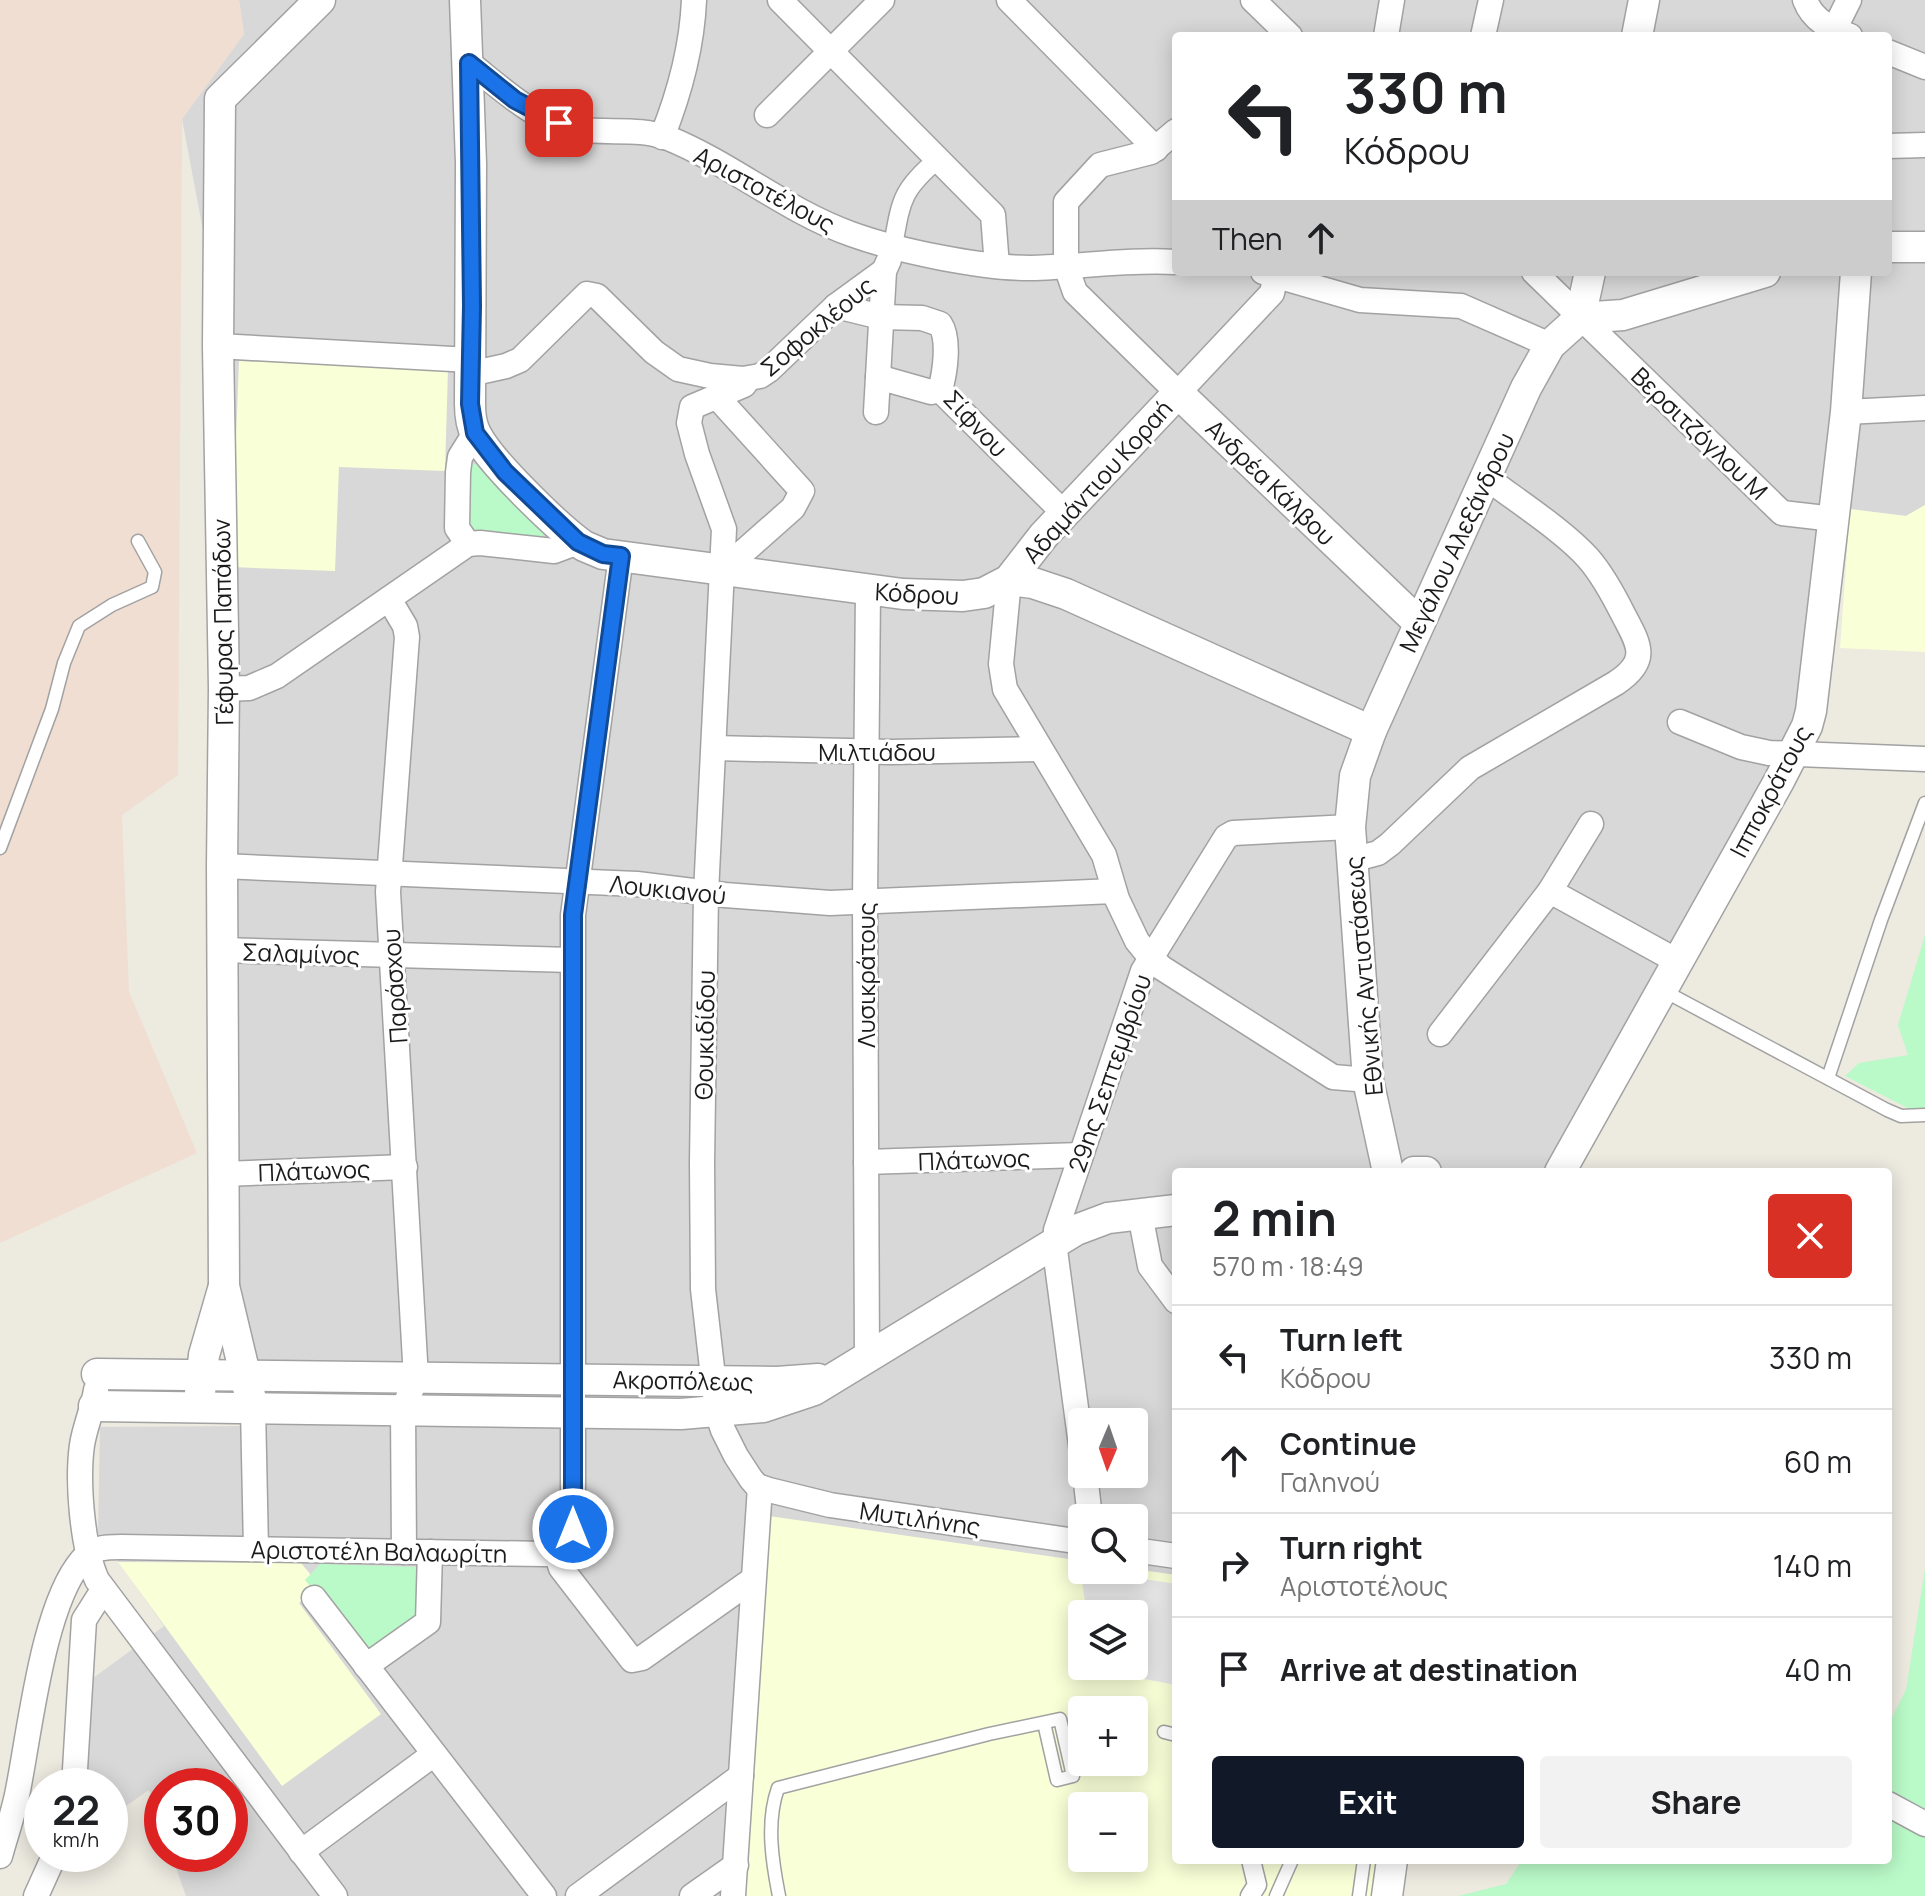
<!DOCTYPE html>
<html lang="en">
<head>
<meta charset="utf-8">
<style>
  :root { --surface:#fff; --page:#f2f2f2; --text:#202124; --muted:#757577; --line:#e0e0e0; --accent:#111827 }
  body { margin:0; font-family:Manrope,sans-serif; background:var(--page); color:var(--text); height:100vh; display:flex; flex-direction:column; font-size:30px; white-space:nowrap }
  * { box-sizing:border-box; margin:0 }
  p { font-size:26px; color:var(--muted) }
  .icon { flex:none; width:44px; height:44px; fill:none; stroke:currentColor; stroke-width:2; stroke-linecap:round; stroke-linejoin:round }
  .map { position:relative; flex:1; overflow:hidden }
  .drawer { position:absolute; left:1172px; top:1168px; width:720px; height:696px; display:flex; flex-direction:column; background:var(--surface); border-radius:8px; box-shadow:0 4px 20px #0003 }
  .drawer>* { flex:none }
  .hud { position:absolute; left:1172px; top:32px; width:720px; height:244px; border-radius:8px; box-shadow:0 4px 20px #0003; background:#fff; color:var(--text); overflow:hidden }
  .needle { width:52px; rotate:182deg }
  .fabs { position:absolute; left:1068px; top:1408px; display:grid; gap:16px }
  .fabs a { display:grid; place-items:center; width:80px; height:80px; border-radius:8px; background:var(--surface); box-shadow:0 4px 20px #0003; font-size:40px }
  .speed { position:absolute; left:24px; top:1768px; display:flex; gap:16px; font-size:40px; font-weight:700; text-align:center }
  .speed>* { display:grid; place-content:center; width:104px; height:104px; border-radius:50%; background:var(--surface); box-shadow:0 4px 20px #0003; line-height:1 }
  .speed small { font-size:20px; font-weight:400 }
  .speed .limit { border:12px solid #d22; background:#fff; color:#111 }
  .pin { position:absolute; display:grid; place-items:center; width:68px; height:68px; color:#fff; margin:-34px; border-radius:16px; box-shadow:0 4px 12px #0006 }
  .me { position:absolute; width:88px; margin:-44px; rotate:0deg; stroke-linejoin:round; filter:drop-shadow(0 0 6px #0008) }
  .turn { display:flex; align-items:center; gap:28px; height:168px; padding:0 40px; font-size:36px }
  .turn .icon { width:104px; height:104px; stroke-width:2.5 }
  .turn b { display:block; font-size:56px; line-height:68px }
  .then { display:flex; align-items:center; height:76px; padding:0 40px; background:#0003; gap:16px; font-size:30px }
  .round { display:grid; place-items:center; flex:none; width:84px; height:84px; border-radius:8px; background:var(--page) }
  .overview { display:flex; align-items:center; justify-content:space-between; height:136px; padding:0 40px }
  h1 { font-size:48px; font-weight:700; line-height:60px }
  .button { display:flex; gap:16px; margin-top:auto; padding:16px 40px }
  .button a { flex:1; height:92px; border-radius:8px; background:var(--accent); color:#fff; font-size:32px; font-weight:700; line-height:92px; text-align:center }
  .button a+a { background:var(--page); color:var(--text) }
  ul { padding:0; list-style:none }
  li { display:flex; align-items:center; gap:24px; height:104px; padding:0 40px; border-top:2px solid var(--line) }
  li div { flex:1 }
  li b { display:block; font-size:30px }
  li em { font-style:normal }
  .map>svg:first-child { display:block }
</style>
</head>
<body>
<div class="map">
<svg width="1925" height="1896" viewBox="0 0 1925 1896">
  <rect width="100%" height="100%" fill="#edeae0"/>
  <path fill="#d9d8d8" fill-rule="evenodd" d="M239 0H1925V505L1906 516 1830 507 1806 716 1553 1172H1176V1575L1134 1569V1518H1082V1561L769 1517 720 1896H186L171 1854H230V1786H162V1828L149 1790 110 1817V1786H81L85 1684 164 1626 98 1533 100 1427 242 1426 229 1282 228 363 182 119 244 34ZM1176 36H1888V272H1176ZM1082 1422H1134V1474H1082Z"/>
  <g fill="#f9ffd7" fill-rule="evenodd">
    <polygon points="239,361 448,369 445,471 339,467 335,571 231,567"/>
    <polygon points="1925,505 1925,652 1840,648 1850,509 1906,516"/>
    <path d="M769 1516 1082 1561V1570L1134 1569 1176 1575V1860H1376L1371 1896H744ZM1082 1614H1134V1666H1082ZM1082 1710H1134V1762H1082ZM1082 1806H1134V1858H1082Z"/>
    <polygon points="118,1562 301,1563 320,1586 299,1603 381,1714 282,1786"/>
  </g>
  <polygon fill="#f0ded2" points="0,0 239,0 244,34 182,119 178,775 122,815 129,992 197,1153 0,1243"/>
  <g fill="#bafac8">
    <polygon points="473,464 482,465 543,524 543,537 540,539 474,533 463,521 468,465"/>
    <polygon points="1925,935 1925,1117 1845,1076 1859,1063 1908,1055 1898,1025"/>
    <polygon points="320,1564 417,1567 416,1619 368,1654 305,1580"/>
    <polygon points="1925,1568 1925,1896 1458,1896 1506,1884 1522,1860 1888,1860 1888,1725 1906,1690"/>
  </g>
  <polygon fill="#e7e7e7" points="1080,1569 1176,1584 1176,1685 1114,1673 1103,1666 1134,1666 1134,1614 1087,1614"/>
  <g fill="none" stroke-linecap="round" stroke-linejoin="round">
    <g stroke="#a2a2a2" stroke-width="15">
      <g id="service">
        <polyline points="0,848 52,709 64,663 79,626 112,605 152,587 155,572 138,541"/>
        <polyline points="1664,991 1887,1110 1901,1116 1925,1115"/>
        <polyline points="1828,1078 1881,920 1925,803"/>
        <polyline points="1164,1732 1176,1735"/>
        <path d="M779 1896C772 1861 766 1822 778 1788L989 1734 1060 1719 1073 1776 1057 1780 1044 1723"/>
        <polyline points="1276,1896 1292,1860"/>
        <polyline points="1359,1896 1364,1860"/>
      </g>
    </g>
    <g stroke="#a2a2a2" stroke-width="21">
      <g id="pedestrian">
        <path d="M893 246C901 201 901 190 938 159"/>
        <polyline points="1250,1896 1257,1885 1251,1860"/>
      </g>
    </g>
    <g stroke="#a2a2a2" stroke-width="27">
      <g id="minor">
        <polyline points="780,0 993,215 997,266"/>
        <polyline points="1009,0 1156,149"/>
        <polyline points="1253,0 1290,36"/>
        <path d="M1805 0C1813 21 1830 28 1850 36"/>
        <polyline points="1386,36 1392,0"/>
        <polyline points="1483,36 1491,0"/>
        <polyline points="1831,36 1849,0"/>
        <polyline points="1888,52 1925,67"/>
        <path d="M469 63C501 88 536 122 577 129 608 134 638 127 668 138 732 164 786 211 851 234 898 251 981 268 1030 268 1079 267 1127 259 1176 262"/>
        <polyline points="767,115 882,0"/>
        <polyline points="1176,131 1151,152 1100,165 1066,202 1066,266 1075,292 1178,393 1272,293 1276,274"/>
        <path d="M662 137C680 92 692 48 694 0"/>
        <polyline points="1888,146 1925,145"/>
        <polyline points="1263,272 1360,300 1461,306 1550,345"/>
        <polyline points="1534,272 1782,513 1834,519"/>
        <path d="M836 306 881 317 922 318 940 324C950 339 945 373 940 390L1064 513"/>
        <polyline points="218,346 470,360"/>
        <polyline points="470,374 506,366 520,360 587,294 597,296 654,352 678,369 710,376 743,379 760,376 769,370 836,306 884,271"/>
        <polyline points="878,377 884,271 889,260"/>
        <polyline points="748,379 744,385 692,407 689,423 697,454 724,529 706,893 702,1163 703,1289 717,1412 723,1430 736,1456 751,1479 757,1486 769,1490 830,1505 1082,1542"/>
        <polyline points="717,397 802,491 793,508 724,569"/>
        <polyline points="876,412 878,377 931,392 940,390"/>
        <polyline points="1846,412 1925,408"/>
        <polyline points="468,544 457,528 458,472 460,457 475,433"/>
        <polyline points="1009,580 1001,664 1005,689 1104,855 1117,899 1137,941 1150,957 1162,968 1333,1077 1368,1080"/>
        <polyline points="389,599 405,626 407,637 388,892 416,1378 403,1410 404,1552"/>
        <polyline points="224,689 249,688 277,676 468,544 480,543 554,551 578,542"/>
        <polyline points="1680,722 1741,747 1769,753 1925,759"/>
        <polyline points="714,748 891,752 1039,749"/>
        <path d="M1352 860 1378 853 1390 844 1470 768 1616 683C1649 661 1640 646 1624 616 1614 596 1603 575 1588 558 1564 531 1517 501 1487 478"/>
        <polyline points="222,866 637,884 725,895 830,903 1114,891"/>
        <polyline points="1550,891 1677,961"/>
        <polyline points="223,950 572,960"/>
        <polyline points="1440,1034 1550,891 1591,824"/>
        <polyline points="866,1162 1081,1155"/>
        <polyline points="223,1174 405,1167"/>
        <polyline points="1140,1214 1150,1266 1176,1301"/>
        <polyline points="867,1360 865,902 868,590"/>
        <path d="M96 1390C93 1409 85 1426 82 1445 77 1481 82 1547 97 1580L335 1896"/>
        <polyline points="253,1408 256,1549"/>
        <polyline points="1082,1453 1055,1250 1056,1230 1143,971 1226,837 1233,833 1350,827"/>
        <polyline points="1085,1474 1090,1518"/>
        <polyline points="1134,1550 1176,1556"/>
        <polyline points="556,1553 561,1568 632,1660 642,1658 752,1580"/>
        <polyline points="314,1598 544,1896"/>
        <polyline points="366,1666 428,1622 430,1552"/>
        <polyline points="74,1786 84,1620 103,1590"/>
        <polyline points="1888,1804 1925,1824"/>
        <polyline points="301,1852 434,1754"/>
        <path d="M0 1856C6 1834 14 1812 18 1790 30 1730 43 1605 82 1560 93 1547 106 1547 121 1547L546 1554C563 1552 571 1547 573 1529V915L621 556"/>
        <polyline points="36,1896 55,1854"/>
        <polyline points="578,1896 741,1776"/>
        <polyline points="692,1896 736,1865"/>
        <polyline points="733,1896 760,1487"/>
      </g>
    </g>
    <g stroke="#a2a2a2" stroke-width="33">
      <g id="tertiary">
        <path d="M465 0 471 163 470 404C470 414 471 425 476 434 489 461 558 528 584 546L603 554 903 594 963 596 984 593 1009 580 1044 535 1178 393 1419 623"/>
        <polyline points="1637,36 1644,0"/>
        <polyline points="1888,247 1925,247"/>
        <polyline points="1580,318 1623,315 1765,272"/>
        <polyline points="1009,580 1033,583 1066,594 1371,731"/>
        <polyline points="1388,1172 1368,1080 1350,827 1355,776 1371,731 1526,388 1550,345 1580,318 1590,272"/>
        <polyline points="1414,1172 1426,1172"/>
        <polyline points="1560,1172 1779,781 1807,726 1811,711 1846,412 1856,272"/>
        <polyline points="97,1374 777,1382 818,1379"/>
        <polyline points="200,1393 204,1355 224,1286"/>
        <polyline points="94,1406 681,1414 763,1407 814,1390 1076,1230 1108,1218 1176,1210"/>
        <polyline points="253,1408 224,1286 222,866 224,689 218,346 220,99 320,0"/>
        <polyline points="1387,1896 1392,1860"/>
      </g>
    </g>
    <use href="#service" stroke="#fff" stroke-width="12"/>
    <use href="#pedestrian" stroke="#fff" stroke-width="18"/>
    <use href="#minor" stroke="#fff" stroke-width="24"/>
    <use href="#tertiary" stroke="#fff" stroke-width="30"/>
  </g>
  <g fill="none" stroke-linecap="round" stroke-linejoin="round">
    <g stroke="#114b97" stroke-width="20">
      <polyline id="route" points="559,123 515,100 469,63 472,306 470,404 475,433 505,472 578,542 603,554 621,556 573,915 573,1529"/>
    </g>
    <use href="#route" stroke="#1a73e8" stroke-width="14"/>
  </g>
  <g text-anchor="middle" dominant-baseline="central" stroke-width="6" stroke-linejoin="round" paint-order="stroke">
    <g font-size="24" fill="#1b1b1b" stroke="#fff">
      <text transform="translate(765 189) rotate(28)">Αριστοτέλους</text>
      <text transform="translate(817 326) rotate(-40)">Σοφοκλέους</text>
      <text transform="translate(976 423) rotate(47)">Σίφνου</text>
      <text transform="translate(1700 433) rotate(44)">Βερσιτζόγλου Μ</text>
      <text transform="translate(1097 481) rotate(-48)">Αδαμάντιου Κοραή</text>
      <text transform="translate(1271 482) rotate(44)">Ανδρέα Κάλβου</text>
      <text transform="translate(1456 542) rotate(-65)">Μεγάλου Αλεξάνδρου</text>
      <text transform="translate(917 593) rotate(3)">Κόδρου</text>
      <text transform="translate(222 622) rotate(-91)">Γέφυρας Παπάδων</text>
      <text x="877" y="751">Μιλτιάδου</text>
      <text transform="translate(1770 791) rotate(-62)">Ιπποκράτους</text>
      <text transform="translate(668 889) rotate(6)">Λουκιανού</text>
      <text transform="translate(301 953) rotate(2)">Σαλαμίνος</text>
      <text transform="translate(865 975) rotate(-90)">Λυσικράτους</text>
      <text transform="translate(1363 976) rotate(-95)">Εθνικής Αντιστάσεως</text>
      <text transform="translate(394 986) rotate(-94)">Παράσχου</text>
      <text transform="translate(704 1035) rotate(-89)">Θουκιδίδου</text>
      <text transform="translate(1109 1073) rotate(-71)">29ης Σεπτεμβρίου</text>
      <text transform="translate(974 1159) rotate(-2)">Πλάτωνος</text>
      <text transform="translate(314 1170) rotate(-2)">Πλάτωνος</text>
      <text transform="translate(683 1380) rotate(1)">Ακροπόλεως</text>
      <text transform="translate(920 1518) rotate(8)">Μυτιλήνης</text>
      <text transform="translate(379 1551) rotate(1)">Αριστοτέλη Βαλαωρίτη</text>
    </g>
  </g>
</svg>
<div class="fabs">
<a><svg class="needle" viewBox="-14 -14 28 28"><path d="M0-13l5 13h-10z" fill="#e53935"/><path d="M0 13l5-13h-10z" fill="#757577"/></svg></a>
<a><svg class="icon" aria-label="search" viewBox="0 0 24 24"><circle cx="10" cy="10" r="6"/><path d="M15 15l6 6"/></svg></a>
<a><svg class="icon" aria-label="layers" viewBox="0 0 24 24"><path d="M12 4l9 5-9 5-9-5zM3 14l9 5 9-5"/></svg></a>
<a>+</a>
<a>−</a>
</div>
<div class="speed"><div>22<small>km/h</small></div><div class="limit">30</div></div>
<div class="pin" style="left:559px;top:123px;background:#d93025"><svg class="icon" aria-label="arrive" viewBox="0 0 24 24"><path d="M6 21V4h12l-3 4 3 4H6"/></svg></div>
<svg class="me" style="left:573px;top:1529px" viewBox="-20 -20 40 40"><circle r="17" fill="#1a73e8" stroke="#fff" stroke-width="3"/><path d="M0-11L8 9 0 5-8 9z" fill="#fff"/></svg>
<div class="hud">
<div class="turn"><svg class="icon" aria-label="left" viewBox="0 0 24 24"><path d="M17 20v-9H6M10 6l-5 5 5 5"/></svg><div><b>330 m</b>Κόδρου</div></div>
<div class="then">Then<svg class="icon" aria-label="ahead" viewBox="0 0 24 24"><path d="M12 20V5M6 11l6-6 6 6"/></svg></div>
</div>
<section class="drawer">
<div class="overview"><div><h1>2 min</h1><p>570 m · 18:49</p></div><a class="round" style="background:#d93025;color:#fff"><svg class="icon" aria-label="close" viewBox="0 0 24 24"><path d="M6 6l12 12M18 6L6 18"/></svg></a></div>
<ul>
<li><svg class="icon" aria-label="left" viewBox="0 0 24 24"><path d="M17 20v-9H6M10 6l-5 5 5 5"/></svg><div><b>Turn left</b><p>Κόδρου</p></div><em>330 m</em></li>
<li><svg class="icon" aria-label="ahead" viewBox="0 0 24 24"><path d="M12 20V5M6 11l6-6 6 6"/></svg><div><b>Continue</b><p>Γαληνού</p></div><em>60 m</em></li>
<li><svg class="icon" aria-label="right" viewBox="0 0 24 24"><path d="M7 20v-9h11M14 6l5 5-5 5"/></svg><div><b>Turn right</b><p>Αριστοτέλους</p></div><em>140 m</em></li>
<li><svg class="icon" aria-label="arrive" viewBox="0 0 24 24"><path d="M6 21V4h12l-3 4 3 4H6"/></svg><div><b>Arrive at destination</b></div><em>40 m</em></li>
</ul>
<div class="button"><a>Exit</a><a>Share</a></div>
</section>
</div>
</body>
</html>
